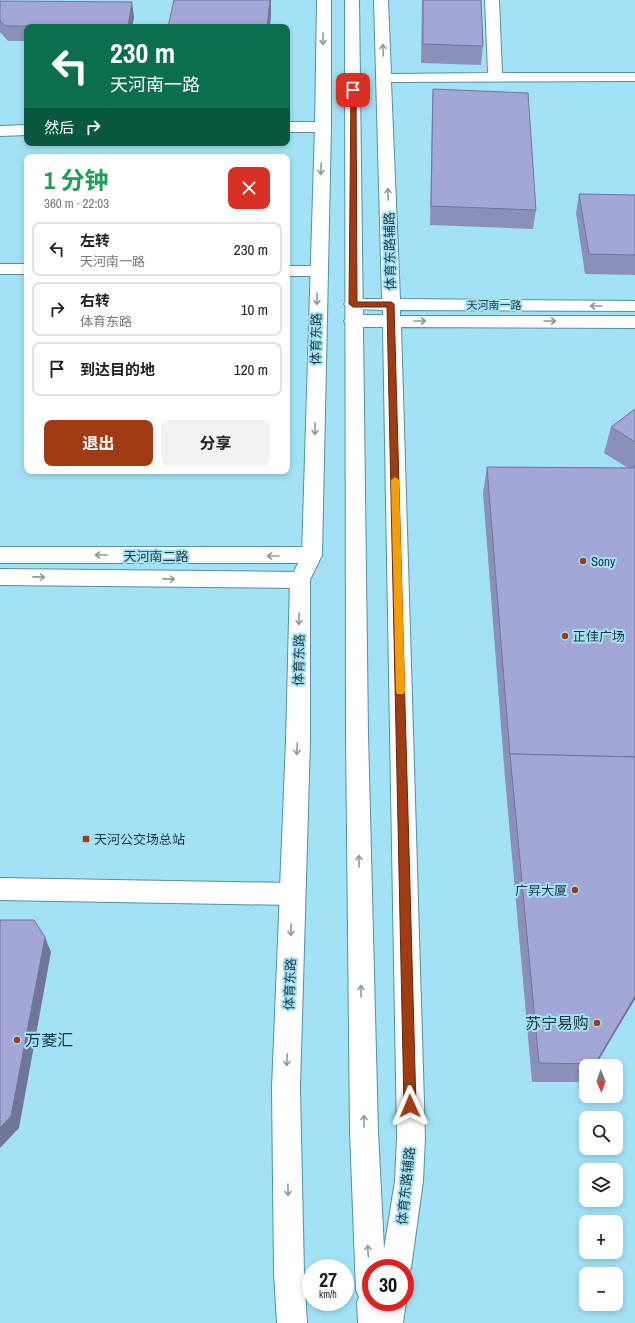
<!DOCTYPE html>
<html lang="zh">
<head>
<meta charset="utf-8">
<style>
  :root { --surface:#fff; --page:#f2f2f2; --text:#222; --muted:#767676; --line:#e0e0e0; --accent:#a13b14 }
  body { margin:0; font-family:"Archivo Narrow","Noto Sans SC",sans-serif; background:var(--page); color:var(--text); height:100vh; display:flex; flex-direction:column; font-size:15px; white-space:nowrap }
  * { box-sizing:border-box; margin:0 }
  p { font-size:13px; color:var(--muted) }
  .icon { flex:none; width:22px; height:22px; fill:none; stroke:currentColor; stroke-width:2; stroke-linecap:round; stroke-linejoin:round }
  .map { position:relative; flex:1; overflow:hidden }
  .details { position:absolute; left:24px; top:154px; width:266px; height:320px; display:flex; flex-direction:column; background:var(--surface); border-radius:8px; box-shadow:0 2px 6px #0003 }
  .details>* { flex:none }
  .banner { position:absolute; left:24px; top:24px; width:266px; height:122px; border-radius:8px; box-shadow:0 2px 6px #0003; background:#0b6e4f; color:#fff; overflow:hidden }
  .needle { width:26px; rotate:178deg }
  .fabs { position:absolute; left:579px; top:1059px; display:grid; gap:8px }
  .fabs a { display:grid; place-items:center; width:44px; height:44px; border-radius:8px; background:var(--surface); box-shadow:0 2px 6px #0003; font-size:20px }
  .speed { position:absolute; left:302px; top:1259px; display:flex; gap:8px; font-size:20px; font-weight:700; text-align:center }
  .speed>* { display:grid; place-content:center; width:52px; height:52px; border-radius:50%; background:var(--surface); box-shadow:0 2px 6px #0003; line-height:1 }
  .speed small { font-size:10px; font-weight:400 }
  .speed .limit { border:6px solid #d22; background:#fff; color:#111 }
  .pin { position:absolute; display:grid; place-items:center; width:34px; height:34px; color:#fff; margin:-17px; border-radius:8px; box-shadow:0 2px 6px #0006 }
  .me { position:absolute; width:44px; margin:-22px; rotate:359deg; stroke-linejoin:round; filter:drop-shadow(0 0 3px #0008) }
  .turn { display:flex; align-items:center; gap:14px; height:84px; padding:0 20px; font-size:18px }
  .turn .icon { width:52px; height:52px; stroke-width:2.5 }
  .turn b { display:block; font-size:28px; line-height:34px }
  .then { display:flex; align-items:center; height:38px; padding:0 20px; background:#0003; gap:8px; font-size:15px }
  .round { display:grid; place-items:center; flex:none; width:42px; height:42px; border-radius:8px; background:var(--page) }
  .summary { display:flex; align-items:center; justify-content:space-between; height:68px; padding:0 20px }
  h1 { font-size:24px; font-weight:700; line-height:30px; color:#1e9e55 }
  .button { display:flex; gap:8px; margin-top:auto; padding:8px 20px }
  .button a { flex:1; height:46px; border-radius:8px; background:var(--accent); color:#fff; font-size:16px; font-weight:700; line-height:46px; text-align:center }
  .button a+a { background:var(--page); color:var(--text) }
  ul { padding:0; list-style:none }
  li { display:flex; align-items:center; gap:12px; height:54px; margin:0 8px 6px; padding:0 12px; border:2px solid var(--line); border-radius:8px }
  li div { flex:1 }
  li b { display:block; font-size:15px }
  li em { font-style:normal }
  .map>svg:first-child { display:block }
</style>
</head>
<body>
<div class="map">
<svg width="635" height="1323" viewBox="0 0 635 1323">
  <rect width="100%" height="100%" fill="#a3e2f6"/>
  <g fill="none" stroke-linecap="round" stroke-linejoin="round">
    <g stroke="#5290a3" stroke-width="2">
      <g id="minor">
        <polygon points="374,0 388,0 391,74 488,73 485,0 499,0 502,73 635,73 635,81 391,82 400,299 635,301 635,311 400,310 400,316 635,316 635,328 401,327 425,1137 423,1181 411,1268 405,1279 405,1268 381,1268 395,1181 397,1137 383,327 353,327 347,325 344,321 347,317 353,315 383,315 383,310 353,309 347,308 344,304 347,300 353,299 382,299"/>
        <polygon points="287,122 323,122 328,124 331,127 328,130 323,132 287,132"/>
        <polygon points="27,125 27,135 0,136 0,126"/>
        <rect x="0" y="264" width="27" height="10"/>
        <polygon points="287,266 318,266 324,267 326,271 324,275 318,276 287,276"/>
        <polygon points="0,547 312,547 319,550 322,555 319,560 312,563 0,563"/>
        <polygon points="0,569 300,572 307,574 310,580 307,586 300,588 0,585"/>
        <polygon points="0,878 292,883 301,886 305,894 301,902 292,905 0,900"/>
        <polygon points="405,1299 406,1302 403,1323 373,1323 376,1302 405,1302"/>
      </g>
    </g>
    <g stroke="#5290a3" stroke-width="2">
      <g id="major">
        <polygon points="317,0 331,0 331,127 322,555 310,580 310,740 300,1088 304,1273 307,1323 277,1323 274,1273 272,1088 286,740 290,580 302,555 315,127"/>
        <polygon points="345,0 359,0 368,734 378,1132 385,1268 371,1268 371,1302 387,1302 388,1323 358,1323 357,1302 359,1297 356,1290 350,1132 346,734"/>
      </g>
    </g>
    <use href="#minor" fill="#fff" fill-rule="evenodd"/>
    <use href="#major" fill="#fff" fill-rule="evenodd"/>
  </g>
  <g fill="#8b90ba">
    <polygon points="422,0 481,0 483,46 481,65 421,63"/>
    <polygon points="0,1 134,17 132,27 27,27 27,41 8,41 0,32"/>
    <polygon points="433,89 536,210 533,229 430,225 432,109"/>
    <polygon points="579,194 635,195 635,275 585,274 576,213"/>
    <polygon points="635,409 635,999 595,1066 586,1066 586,1082 532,1082 505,778 483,493 487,467 628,468 604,453 611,427"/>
  </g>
  <g fill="#717597">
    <polygon points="270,0 271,0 271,17 270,27 267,27"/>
    <polygon points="132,2 134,17 132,27 128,27"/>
    <polygon points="45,937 51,952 19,1128 0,1148 0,1128"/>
    <polygon points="635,996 635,999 595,1066 594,1066"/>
  </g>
  <g fill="#a2a7d8" stroke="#717597">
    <polygon points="174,0 270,0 267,27 168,27"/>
    <polygon points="423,0 481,0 483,46 423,44"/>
    <polygon points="0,1 132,2 128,26 5,26 0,20"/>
    <polygon points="433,89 528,93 536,210 431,206"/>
    <polygon points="579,194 635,195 635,255 589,254"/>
    <polygon points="635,409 635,442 611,427"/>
    <polygon points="635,465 635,757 510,754 510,755 487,467 633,468"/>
    <polygon points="510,754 635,757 635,996 595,1064 539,1063"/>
    <polygon points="0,920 34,920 45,937 11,1116 0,1128"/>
  </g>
  <defs><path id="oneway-shaft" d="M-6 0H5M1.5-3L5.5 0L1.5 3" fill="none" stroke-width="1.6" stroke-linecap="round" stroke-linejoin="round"/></defs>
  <g stroke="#8d9a9e">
    <use href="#oneway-shaft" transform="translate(323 39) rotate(90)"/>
    <use href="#oneway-shaft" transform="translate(383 50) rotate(-92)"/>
    <use href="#oneway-shaft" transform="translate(321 169) rotate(92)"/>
    <use href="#oneway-shaft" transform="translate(388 194) rotate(-92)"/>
    <use href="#oneway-shaft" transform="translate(317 299) rotate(91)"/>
    <use href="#oneway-shaft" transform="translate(596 306) rotate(-180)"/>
    <use href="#oneway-shaft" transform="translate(420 321)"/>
    <use href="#oneway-shaft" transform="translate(550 321)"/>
    <use href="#oneway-shaft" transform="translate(315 429) rotate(91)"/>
    <use href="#oneway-shaft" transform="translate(101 555) rotate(-180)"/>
    <use href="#oneway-shaft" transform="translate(273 556) rotate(180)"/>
    <use href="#oneway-shaft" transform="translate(39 577) rotate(1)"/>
    <use href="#oneway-shaft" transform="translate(169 579) rotate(1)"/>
    <use href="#oneway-shaft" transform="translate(299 619) rotate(91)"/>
    <use href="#oneway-shaft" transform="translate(297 749) rotate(92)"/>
    <use href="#oneway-shaft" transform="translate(359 861) rotate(-91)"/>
    <use href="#oneway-shaft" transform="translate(291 930) rotate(91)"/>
    <use href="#oneway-shaft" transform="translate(361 991) rotate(-91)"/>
    <use href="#oneway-shaft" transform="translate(287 1060) rotate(92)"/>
    <use href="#oneway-shaft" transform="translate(364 1121) rotate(-91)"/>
    <use href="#oneway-shaft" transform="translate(288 1190) rotate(89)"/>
    <use href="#oneway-shaft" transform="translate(368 1251) rotate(-93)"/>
  </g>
  <polygon fill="#a13b14" stroke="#69260d" points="351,89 356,90 357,302 391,302 394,304 416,1106 414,1110 410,1112 406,1110 404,1106 387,307 353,307 349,304"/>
  <polygon fill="#f59e0b" points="395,477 399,480 405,691 404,694 397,694 396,691 391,480"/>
  <g fill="#a13b14" stroke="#a3e2f6" stroke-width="1.5">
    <circle cx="583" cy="561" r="4"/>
    <circle cx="565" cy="636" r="4"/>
    <rect x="82" y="835" width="8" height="8" rx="2"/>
    <circle cx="575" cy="890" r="4"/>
    <circle cx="597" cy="1023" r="4"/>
    <circle cx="17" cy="1040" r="4"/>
  </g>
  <g text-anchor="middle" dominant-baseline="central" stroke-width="4" stroke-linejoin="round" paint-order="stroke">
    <g font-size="11" fill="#1b353d" stroke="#a3e2f6">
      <text x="494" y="305">天河南一路</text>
    </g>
    <g font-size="13" fill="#1b353d" stroke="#a3e2f6">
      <text transform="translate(390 251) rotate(-91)">体育东路辅路</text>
      <text transform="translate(316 339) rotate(-89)">体育东路</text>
      <text x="156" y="556">天河南二路</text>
      <text transform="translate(299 660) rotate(-89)">体育东路</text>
      <text transform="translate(290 984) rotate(-88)">体育东路</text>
      <text transform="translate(406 1186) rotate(-84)">体育东路辅路</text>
    </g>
    <g font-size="13" fill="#1b353d" stroke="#a3e2f6" text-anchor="start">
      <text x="591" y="561">Sony</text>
      <text x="573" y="636">正佳广场</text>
      <text x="94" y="839">天河公交场总站</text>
      <text x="567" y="890" text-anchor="end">广昇大厦</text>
    </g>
    <g font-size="16" fill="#1b353d" stroke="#a3e2f6" text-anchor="end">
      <text x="589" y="1023">苏宁易购</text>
      <text x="25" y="1040" text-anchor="start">万菱汇</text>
    </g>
  </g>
</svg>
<div class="fabs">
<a><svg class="needle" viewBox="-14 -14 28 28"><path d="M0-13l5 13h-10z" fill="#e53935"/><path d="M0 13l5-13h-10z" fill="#767676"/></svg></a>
<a><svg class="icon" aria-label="search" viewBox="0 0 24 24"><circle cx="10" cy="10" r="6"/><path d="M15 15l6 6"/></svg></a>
<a><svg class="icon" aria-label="layers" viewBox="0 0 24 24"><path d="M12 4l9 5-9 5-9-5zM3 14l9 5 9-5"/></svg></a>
<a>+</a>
<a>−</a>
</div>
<div class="speed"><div>27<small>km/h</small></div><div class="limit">30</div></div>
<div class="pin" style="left:353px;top:90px;background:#d93025"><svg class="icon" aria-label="arrive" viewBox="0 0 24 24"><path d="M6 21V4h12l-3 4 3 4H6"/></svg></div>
<svg class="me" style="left:410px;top:1106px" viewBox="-20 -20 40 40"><path d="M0-17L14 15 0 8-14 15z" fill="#a13b14" stroke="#fff" stroke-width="4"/></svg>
<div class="banner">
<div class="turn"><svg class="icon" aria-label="left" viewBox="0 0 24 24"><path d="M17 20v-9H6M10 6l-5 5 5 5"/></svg><div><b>230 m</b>天河南一路</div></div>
<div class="then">然后<svg class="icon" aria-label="right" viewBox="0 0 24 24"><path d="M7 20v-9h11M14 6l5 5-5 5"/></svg></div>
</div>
<section class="details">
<div class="summary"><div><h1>1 分钟</h1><p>360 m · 22:03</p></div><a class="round" style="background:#d93025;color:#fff"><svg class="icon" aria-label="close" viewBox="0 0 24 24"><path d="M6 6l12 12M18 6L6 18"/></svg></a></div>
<ul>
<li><svg class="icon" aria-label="left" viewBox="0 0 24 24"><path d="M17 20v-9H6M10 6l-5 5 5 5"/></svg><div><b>左转</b><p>天河南一路</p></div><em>230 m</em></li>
<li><svg class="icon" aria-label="right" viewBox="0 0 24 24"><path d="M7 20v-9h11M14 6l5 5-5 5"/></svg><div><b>右转</b><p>体育东路</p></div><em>10 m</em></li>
<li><svg class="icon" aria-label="arrive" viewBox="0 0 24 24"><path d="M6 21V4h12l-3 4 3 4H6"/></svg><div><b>到达目的地</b></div><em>120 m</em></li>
</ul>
<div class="button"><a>退出</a><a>分享</a></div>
</section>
</div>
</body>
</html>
